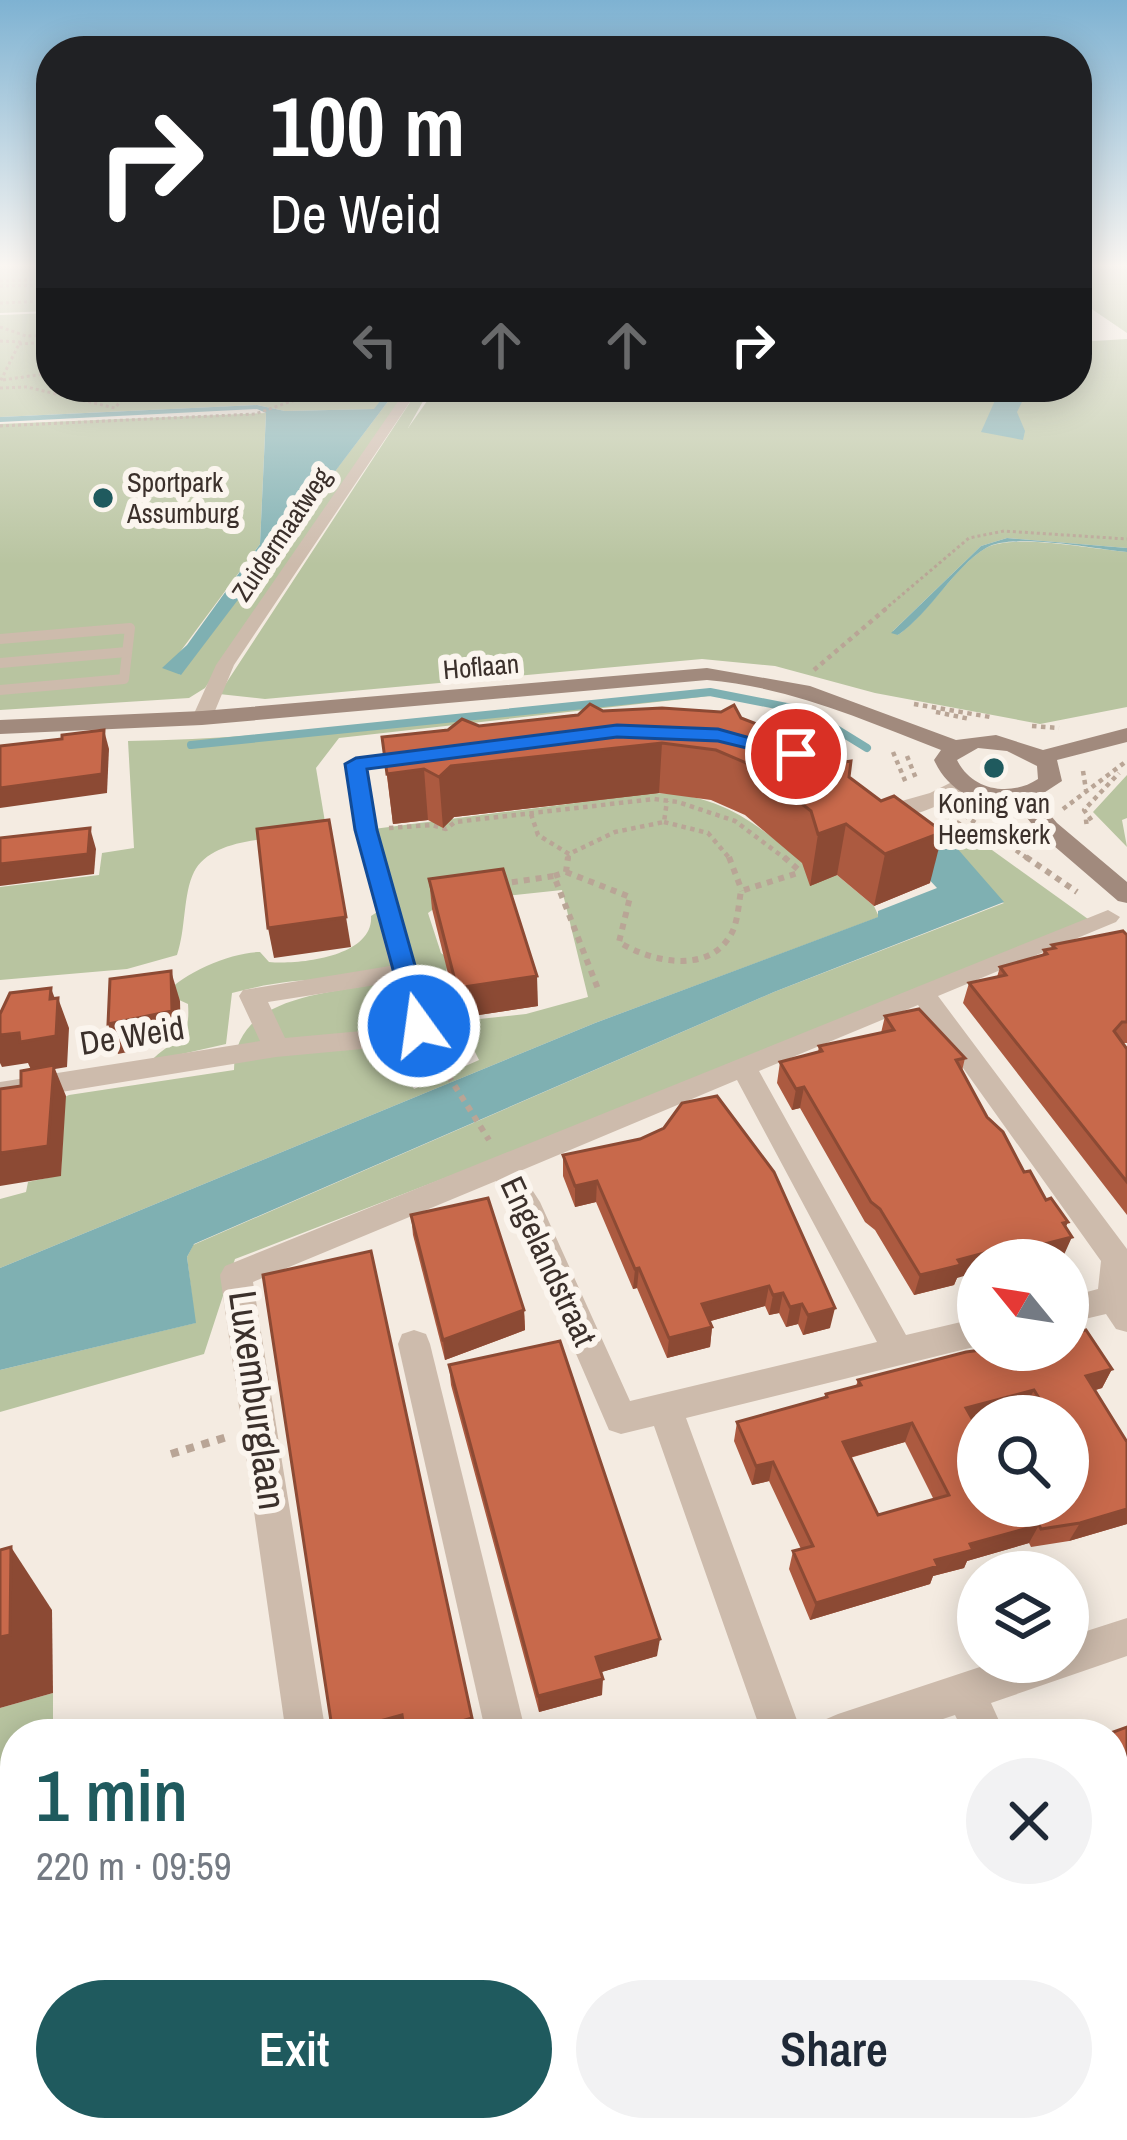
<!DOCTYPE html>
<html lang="en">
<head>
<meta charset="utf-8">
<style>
  :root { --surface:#fff; --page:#f2f2f3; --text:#1f2937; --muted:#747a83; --accent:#1f5a5e }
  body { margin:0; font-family:"Archivo Narrow",sans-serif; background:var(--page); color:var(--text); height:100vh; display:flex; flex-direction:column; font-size:45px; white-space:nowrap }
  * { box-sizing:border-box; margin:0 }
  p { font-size:39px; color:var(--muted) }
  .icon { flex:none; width:66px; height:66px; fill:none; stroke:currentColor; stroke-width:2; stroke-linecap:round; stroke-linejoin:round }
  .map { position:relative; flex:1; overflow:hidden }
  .panel { position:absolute; left:0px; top:1719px; width:1128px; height:423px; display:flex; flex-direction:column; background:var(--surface); border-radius:48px 48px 0 0; box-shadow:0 6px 30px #0003 }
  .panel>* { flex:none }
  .banner { position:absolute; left:36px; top:36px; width:1056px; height:366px; border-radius:48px; box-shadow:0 6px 30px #0003; background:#202124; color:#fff; overflow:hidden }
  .needle { width:78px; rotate:300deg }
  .buttons { position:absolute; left:957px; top:1239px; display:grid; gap:24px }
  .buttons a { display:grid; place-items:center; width:132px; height:132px; border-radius:50%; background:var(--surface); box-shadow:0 6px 30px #0003; font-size:60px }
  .pin { position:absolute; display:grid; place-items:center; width:102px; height:102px; color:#fff; margin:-51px; border:6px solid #fff; border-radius:50%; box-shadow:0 3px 12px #0007 }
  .me { position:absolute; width:132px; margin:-66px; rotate:346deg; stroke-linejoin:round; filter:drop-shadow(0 0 9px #0008) }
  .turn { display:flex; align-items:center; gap:42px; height:252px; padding:0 36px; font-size:54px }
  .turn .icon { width:156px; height:156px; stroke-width:2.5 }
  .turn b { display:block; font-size:84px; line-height:102px }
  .lanes { display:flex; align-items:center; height:114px; padding:0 36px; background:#0003; justify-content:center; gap:60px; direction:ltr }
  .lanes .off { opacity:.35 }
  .round { display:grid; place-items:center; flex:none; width:126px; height:126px; border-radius:63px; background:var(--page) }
  .summary { display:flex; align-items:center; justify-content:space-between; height:204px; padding:0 36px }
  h1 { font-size:72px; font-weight:600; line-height:90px; color:var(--accent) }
  .cta { display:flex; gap:24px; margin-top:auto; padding:24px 36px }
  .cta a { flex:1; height:138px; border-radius:72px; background:var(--accent); color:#fff; font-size:48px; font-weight:600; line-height:138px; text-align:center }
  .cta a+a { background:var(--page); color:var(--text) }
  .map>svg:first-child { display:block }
</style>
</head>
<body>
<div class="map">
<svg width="1127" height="2140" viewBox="0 0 1127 2140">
  <rect width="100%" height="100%" fill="#f4ebe1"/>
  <g fill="#b8c4a0" fill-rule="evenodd">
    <polygon points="0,265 51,265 51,311 0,313"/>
    <polygon points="1077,265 1127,265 1127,333 1077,299"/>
    <polygon points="51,313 51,387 390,387 375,409 285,411 257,405 0,417 0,315"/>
    <path d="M1127 339V548L1007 538 981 546 893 631 898 635C929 613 957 564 986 548 1014 533 1093 549 1127 552V707L1040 724 875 693 775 666 702 659 265 699 219 694 420 387H431L408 428 437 387H1077V342Z"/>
    <polygon points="399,387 409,387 205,688 189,698 0,710 0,424 266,413 260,544 174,660 180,675"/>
    <path d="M710 696 339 738 316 768 327 834C291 839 214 833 194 872 183 894 186 929 177 955L127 969 0 980V887L99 875 102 853 134 848 128 741C323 738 515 702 710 696Z"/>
    <polygon points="1127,775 1127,818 1122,820 1127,847 1093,812"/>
    <path d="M652 793C731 793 766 833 824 880L837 875 874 906 879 917 595 1023 0 1268V1199L26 1192 28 1182 61 1175 64 1112 38 1109 69 1095 234 1070C234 996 326 994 382 983 330 976 284 979 232 993L226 1044 151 1061C174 1037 191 1044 188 1004L166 994C183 972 233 952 260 952L269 962C298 965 374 957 371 916L394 901 366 830ZM562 890 588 997 526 1014 461 1021 451 1017 443 984 449 959 441 953 428 913 442 903ZM458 1034 467 1036 479 1060 414 1089 394 1054 388 1058 390 1042 400 1041 411 1052 449 1042Z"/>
    <polygon points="949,819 1088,919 737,1065 235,1259 204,1354 0,1412 0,1370 195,1323 187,1257 193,1245 774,992 1004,903 889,844"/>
    <polygon points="53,1693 53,1734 15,1734 15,1974 0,1987 0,1708"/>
    <polygon points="1113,2060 1127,2080 1127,2140 941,2140 936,2127 1113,2127"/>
    <polygon points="15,2085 15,2127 84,2127 75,2130 75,2140 0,2140 0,2107"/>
  </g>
  <g fill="#7fb0b2">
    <polygon points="391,387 399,387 181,675 162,668 187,645 260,544 266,413 257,409 0,422 0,417 257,405 285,411 374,409"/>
    <polygon points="1001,387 1047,387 1022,402 1017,412 1025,431 1023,440 981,432"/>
    <path d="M1007 538 1127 548V552C1094 549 1013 532 986 548 954 567 931 612 898 635L891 633 981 546Z"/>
    <polygon points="934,842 956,847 1004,902 774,992 194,1244 187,1257 196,1323 0,1370 0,1268 595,1023 878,917 878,911 937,888 899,847"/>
  </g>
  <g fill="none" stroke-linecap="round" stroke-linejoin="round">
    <polyline stroke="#7fb0b2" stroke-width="8" points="191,745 710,692 807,711 867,748"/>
    <g stroke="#b9a596" stroke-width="3" stroke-dasharray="3 3" stroke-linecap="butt">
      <polyline points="0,281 51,279"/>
      <polyline points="0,286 51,285"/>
      <polyline points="0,303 51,301"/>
      <polyline points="0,327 26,336 51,335"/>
      <polyline points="0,341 20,342 0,382"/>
      <polyline points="19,344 51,342"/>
      <polyline points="3,380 51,373"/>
      <polyline points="211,387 218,387"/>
      <polyline points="0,388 27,387 115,408 132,387"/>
      <polyline points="0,426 255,414 295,400 298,387"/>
      <polyline points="884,610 969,538 1004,531 1127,539"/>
    </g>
    <g stroke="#b9a596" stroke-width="4.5" stroke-dasharray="4.5 4.5" stroke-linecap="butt">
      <polyline points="814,670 888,607"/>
      <polyline points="914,704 990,717"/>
      <polyline points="936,712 970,719"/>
      <polyline points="1032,726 1059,728"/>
      <polyline points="893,752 906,783"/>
      <polyline points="907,756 917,781"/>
      <polyline points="1083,771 1086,790"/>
      <polyline points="1063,809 1124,763"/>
      <polyline points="531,814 538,835 569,854 615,832 664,822 667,801"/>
      <polyline points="964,815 1030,860"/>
      <polyline points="949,817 985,841 1018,833"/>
      <polyline points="664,822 708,833 731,860"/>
      <polyline points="1084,822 1092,821 1084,810 1119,773"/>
      <polyline points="389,828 432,825 446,829 455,822 654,799 678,802 735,821 787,860"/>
      <polyline points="568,860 569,854"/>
    </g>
    <g stroke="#b9a596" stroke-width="6" stroke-dasharray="6 6" stroke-linecap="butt">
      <polyline points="729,857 742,891"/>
      <polyline points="784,857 801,872"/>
      <polyline points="1026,857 1077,892"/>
      <path d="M566 872 630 897 619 942C649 961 704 974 728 939 738 926 738 907 741 891L801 872"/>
      <polyline points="554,876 566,872 568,857"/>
      <polyline points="500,884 554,876 598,989"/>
      <polyline points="429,1045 489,1140"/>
    </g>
    <polyline stroke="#b9a596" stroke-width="8" stroke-dasharray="8 8" stroke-linecap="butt" points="171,1454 227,1437"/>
    <polyline stroke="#b9a596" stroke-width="9" stroke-dasharray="9 9" stroke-linecap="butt" points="0,1904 15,1899"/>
    <g stroke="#cdbbac" stroke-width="10">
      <polyline points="0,639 130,628 124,679 0,690"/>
      <polyline points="0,663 127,652"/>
    </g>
    <g fill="#cdbbac" fill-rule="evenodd">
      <polygon points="408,387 420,387 234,665 212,718 195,722 192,718 216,665"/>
      <path d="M418 750 425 752V760L367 769 377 830 432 1026 428 1032 362 1049 276 1057 0 1102V1082L260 1041 239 996 243 990 390 966 355 830 346 764 356 758ZM395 982 405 1021 362 1031 285 1038 268 1002Z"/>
      <path d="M962 777 973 783C952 803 909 821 880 817L865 803 876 797 891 804 930 793Z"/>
      <path d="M1108 910 1120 917 1116 922 938 996 1127 1249V1332L1116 1329 1106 1314 1068 1323V1297L1098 1289 1101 1261 918 1005 759 1071 906 1335 978 1318V1346L686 1418 802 1734H762L654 1426 621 1434 609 1430 512 1206 496 1181 253 1282 326 1734H286L220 1275 225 1266ZM737 1080 877 1342 630 1401 540 1202 520 1171Z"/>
      <polygon points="414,1330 426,1334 430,1344 526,1734 486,1734 398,1344 402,1334"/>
      <polygon points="1127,1618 1127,1656 991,1703 1005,1734 964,1734 955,1715 898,1734 818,1734 824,1720 838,1714 995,1662 1068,1662 1068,1637"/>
      <polygon points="1127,1982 1127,2028 1113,2032 1113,1986"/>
      <polygon points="15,1996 15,2050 0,2056 0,2002"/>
      <polygon points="290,2127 370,2127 365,2140 285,2140"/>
      <polygon points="718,2127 766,2127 770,2140 722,2140"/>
    </g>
    <path fill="#a18a7d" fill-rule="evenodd" d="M707 668 810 686 956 740 996 735 1043 750 1127 728V742L1057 760 1062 781 1036 798 1057 823 1127 882V903L1118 901 1039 833 1015 803C979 805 949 793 934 760L941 750C864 720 790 687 707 680L202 725 0 734V720L202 711ZM978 748 1007 751 1037 766 1038 779C1011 797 972 791 957 760Z"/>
  </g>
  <g fill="#ac5a40" fill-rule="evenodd">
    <polygon points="603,711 741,718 849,777 930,883 874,906 837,875 810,886 802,863 745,815 711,800 659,793 454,817 443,828 428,820 393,824 382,737"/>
    <polygon points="429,879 538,1006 459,1018 432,909"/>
    <polygon points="1127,935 1127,1043 1122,1043 1127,1049 1127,1215 963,1003 969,983 997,977 1000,967 1042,956 1044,950 1051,949 1052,945"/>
    <polygon points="885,1016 965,1058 962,1071 987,1117 1024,1172 1046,1200 1068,1222 1065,1227 1063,1257 1053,1260 978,1260 957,1278 954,1285 914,1295 875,1230 865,1222 800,1108 792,1110 777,1083 780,1062 818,1052 819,1046 881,1033"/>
    <polygon points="640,1139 830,1328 803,1335 798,1324 786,1327 779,1313 769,1315 765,1306 710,1321 712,1327 710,1347 667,1358 637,1288 633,1289 596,1202 575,1207 563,1176 563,1155"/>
    <polygon points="411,1215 524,1310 525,1330 445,1360 413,1235"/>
    <polygon points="449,1365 657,1656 601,1672 602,1695 539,1712 451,1385"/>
    <path d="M1112 1369 1102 1388 1095 1390 1127 1442V1524L1069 1541 1031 1547 1029 1543 967 1561 964 1568 933 1576 930 1584 810 1620 789 1569 793 1551 801 1549 769 1481 752 1485 734 1441 737 1422 824 1398 826 1394 856 1386 858 1380ZM1024 1410 1028 1416H1068V1506H978L975 1423 978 1422V1416ZM905 1442 934 1500 878 1515 850 1458Z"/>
    <polygon points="826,2127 982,2127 987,2140 831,2140"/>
  </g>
  <g fill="#8c4a34">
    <polygon points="104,730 109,749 107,793 0,808 0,788"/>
    <polygon points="662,743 659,793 454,817 443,828 439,777 451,766"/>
    <polygon points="424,769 428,820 393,824 387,774"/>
    <polygon points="846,824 837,875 810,886 818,834"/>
    <polygon points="90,828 96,849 94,874 0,886 0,864"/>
    <polygon points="943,832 930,883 874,906 885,854"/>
    <polygon points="346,917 351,947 274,958 268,928"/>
    <polygon points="171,971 180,1001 181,1041 118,1054 108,1024"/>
    <polygon points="537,976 538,1006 459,1018 457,988"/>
    <polygon points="51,988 58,1007 58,998 69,1028 67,1067 55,1069 66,1096 61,1176 0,1186 0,1153 32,1072 28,1063 2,1067 0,1063 0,1035 50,999"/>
    <polygon points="804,1087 800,1108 792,1110 796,1089"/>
    <polygon points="597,1181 596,1202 575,1207 575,1186"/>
    <polygon points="1068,1222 1060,1240 1072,1237 1063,1257 1053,1260 1028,1260 1033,1247 1063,1223"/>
    <polygon points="1029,1241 1021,1260 978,1260 978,1272 957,1278 954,1285 914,1295 920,1275 958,1260"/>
    <polygon points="639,1268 637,1288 633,1289 635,1269"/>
    <polygon points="769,1286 765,1306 700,1324 702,1304"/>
    <polygon points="783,1293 779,1313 769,1315 773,1295"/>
    <polygon points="802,1304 798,1324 786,1327 790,1307"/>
    <polygon points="835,1308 830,1328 803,1335 808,1315"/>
    <polygon points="524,1310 525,1330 445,1360 443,1340"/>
    <polygon points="712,1327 710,1347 667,1358 669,1338"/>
    <polygon points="1112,1369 1102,1388 1076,1396 1086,1376"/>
    <polygon points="1034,1390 1024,1410 1000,1416 978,1416 978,1422 958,1427 966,1408"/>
    <polygon points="912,1423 905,1442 837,1461 843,1442"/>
    <polygon points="773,1462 769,1481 752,1485 756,1466"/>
    <polygon points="1127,1509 1127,1524 1069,1541 1080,1523"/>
    <polygon points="1039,1525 1029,1543 967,1561 964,1568 933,1576 930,1584 810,1620 816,1603 935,1560 970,1544"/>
    <polygon points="11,1547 52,1610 53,1693 0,1708 0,1637"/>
    <polygon points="660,1639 657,1656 595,1674 596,1657"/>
    <polygon points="603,1679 602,1695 539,1712 538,1696"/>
    <polygon points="402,1715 406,1731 396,1734 338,1734"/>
    <polygon points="472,1718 473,1734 418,1734"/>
    <polygon points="1127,1824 1127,1833 1113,1838 1113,1829"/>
  </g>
  <g fill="#c8694b" stroke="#8c4a34" stroke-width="3" fill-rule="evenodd">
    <polygon points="590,704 603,711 662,708 721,712 734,705 741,718 793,738 831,764 851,761 849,777 881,801 894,796 943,832 885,854 846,824 818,834 811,811 751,765 716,750 662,743 451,766 439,777 424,769 387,774 382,737 448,730 462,719 479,726 578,715"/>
    <polygon points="104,730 102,774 0,788 0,746 62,739 62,735"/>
    <polygon points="329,820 346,917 268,928 257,829"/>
    <polygon points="90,828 88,854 0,864 0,838"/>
    <polygon points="503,869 537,976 457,988 429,879"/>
    <polygon points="1123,931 1127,935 1127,1022 1122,1022 1114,1031 1127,1049 1127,1182 969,983 1006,975 1000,967 1047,954 1044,950 1055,948 1052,945"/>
    <polygon points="171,971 172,1011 108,1024 110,979"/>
    <polygon points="51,988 50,999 58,998 56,1036 20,1042 19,1033 0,1035 0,1014 10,993"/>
    <polygon points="919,1009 965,1058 956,1060 987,1117 1003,1132 1024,1172 1030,1171 1046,1200 1051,1198 1068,1222 1063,1223 1072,1237 1033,1247 1029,1241 958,1260 961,1265 920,1275 880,1209 871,1202 804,1087 796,1089 780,1062 822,1051 819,1046 894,1030 885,1016"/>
    <polygon points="54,1065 48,1146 0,1153 0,1089 21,1086 21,1071"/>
    <polygon points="717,1096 774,1172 835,1308 808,1315 802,1304 790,1307 783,1293 773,1295 769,1286 702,1304 712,1327 669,1338 639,1268 635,1269 597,1181 575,1186 563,1155 640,1139 664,1128 682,1103"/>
    <polygon points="488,1198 524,1310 443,1340 411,1215"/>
    <polygon points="371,1251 472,1718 418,1734 405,1734 402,1715 333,1734 263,1275"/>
    <path d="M1086 1330 1112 1369 1086 1376 1127 1442V1509L1080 1523 1041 1529 1039 1525 970 1544 973 1550 935 1560 938 1566 816 1603 793 1551 813 1546 773 1462 756 1466 737 1422 827 1397 826 1394 861 1385 858 1380 966 1352 981 1350H1068V1334ZM1034 1390 1050 1416H1068V1445L1076 1459 1068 1461V1506H978V1429L966 1408ZM912 1423 949 1495 878 1515 843 1442Z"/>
    <polygon points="560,1341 660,1639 596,1657 603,1679 538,1696 449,1365"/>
    <polygon points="11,1547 10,1635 0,1637 0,1550"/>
    <polygon points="1127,1727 1127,1824 1113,1829 1113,1734 1108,1734"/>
    <polygon points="860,2127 982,2127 987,2140 864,2140"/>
  </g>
  <linearGradient id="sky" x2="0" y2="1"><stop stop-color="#7eb2d2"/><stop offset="0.47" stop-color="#faf6f2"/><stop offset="1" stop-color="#faf6f2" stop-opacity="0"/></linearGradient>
  <rect width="1127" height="565" fill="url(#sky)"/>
  <polygon fill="#1a73e8" stroke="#114b97" stroke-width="3" points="617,725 718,729 807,754 796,760 718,741 617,737 367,769 377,830 432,1026 419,1035 410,1032 355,830 345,764 356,758"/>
  <g fill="#1f5a5e" stroke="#fbf5ee" stroke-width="4.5">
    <circle cx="103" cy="498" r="12"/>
    <circle cx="994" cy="768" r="12"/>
  </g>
  <g text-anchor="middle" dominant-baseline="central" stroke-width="12" stroke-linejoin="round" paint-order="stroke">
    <g font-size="27" fill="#3b302b" stroke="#fbf5ee" text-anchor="start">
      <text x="127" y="482">Sportpark<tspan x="127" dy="31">Assumburg</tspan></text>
      <text x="994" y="803" text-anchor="middle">Koning van<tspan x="994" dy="31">Heemskerk</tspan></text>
    </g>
    <g font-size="27" fill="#3b302b" stroke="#fbf5ee">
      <text transform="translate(281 534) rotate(-56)">Zuidermaatweg</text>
      <text transform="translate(481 666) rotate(-5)">Hoflaan</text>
    </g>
    <g font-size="33" fill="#3b302b" stroke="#fbf5ee">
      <text transform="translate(132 1035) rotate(-9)">De Weid</text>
      <text transform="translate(549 1261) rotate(65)">Engelandstraat</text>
    </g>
    <g font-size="39" fill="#3b302b" stroke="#fbf5ee">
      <text transform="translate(258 1400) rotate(82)">Luxemburglaan</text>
    </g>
  </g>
</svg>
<div class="buttons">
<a><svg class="needle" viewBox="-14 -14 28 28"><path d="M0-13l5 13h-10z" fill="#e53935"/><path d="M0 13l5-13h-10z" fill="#747a83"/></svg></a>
<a><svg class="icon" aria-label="search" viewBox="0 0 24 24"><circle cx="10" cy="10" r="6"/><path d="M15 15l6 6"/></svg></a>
<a><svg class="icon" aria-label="layers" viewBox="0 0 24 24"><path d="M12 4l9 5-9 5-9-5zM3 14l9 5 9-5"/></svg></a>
</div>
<div class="pin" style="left:796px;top:754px;background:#d93025"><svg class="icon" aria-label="arrive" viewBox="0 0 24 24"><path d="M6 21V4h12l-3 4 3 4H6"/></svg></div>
<svg class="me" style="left:419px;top:1026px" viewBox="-20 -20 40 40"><circle r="17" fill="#1a73e8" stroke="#fff" stroke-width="3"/><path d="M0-11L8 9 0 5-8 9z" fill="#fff"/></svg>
<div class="banner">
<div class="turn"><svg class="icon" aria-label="right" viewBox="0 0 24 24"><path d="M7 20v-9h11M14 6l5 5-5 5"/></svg><div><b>100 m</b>De Weid</div></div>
<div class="lanes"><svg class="icon off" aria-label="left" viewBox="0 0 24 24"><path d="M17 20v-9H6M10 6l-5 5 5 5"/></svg><svg class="icon off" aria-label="ahead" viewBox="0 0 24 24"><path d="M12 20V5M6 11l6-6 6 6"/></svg><svg class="icon off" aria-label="ahead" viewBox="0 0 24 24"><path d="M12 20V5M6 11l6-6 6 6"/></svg><svg class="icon" aria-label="right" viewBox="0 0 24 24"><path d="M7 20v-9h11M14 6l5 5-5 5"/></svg></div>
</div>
<section class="panel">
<div class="summary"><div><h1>1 min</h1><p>220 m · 09:59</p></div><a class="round"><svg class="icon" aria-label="close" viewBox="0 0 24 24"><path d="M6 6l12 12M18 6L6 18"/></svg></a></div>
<div class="cta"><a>Exit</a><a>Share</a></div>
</section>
</div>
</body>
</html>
